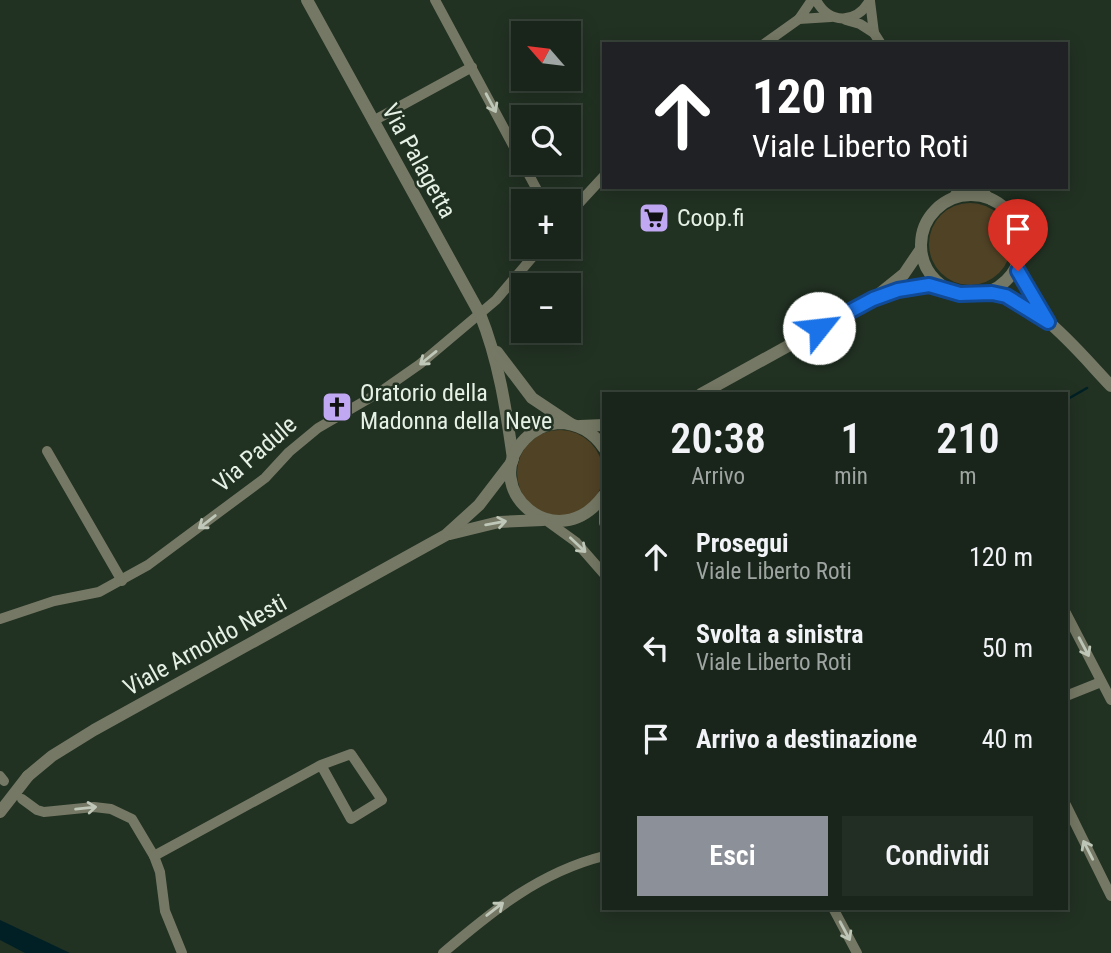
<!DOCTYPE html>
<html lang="it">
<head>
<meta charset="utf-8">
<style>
  :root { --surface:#19251a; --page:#222d23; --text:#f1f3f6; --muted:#9fa5a2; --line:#374239; --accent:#8c9099 }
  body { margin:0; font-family:"Roboto Condensed",sans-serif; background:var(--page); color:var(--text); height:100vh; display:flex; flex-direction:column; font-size:26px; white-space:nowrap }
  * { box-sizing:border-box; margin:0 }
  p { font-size:23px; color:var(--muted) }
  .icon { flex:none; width:38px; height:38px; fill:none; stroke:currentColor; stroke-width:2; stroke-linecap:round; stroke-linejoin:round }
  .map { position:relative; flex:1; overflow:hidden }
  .details { position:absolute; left:602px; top:392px; width:466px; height:518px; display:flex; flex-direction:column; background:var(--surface); border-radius:0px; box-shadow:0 4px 18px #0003,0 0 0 2px var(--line) }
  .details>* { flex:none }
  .top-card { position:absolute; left:602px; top:42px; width:466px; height:147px; border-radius:0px; box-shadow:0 4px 18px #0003,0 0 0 2px var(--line); background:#202124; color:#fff; overflow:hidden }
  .needle { width:46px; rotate:298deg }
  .controls { position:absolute; left:511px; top:21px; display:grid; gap:14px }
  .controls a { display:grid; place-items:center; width:70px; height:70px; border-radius:0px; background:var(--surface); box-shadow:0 4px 18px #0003,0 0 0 2px var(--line); font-size:35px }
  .pin { position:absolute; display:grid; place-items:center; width:60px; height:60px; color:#fff; margin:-72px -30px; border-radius:50% 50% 50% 0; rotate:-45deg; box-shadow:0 0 7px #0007 }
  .pin .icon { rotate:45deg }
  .me { position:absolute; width:77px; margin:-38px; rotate:61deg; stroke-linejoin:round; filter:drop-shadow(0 0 5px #0008) }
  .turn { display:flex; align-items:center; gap:24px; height:147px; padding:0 35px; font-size:32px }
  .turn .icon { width:91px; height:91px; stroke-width:2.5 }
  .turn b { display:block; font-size:49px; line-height:60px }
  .eta { display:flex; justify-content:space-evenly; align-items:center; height:119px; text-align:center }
  .eta b { font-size:42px; font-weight:600; line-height:49px }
  .primary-button { display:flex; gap:14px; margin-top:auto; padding:14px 35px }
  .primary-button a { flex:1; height:80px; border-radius:0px; background:var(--accent); color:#fff; font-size:28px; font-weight:600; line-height:80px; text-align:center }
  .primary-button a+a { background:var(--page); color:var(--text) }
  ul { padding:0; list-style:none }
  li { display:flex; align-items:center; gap:21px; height:91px; padding:0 35px }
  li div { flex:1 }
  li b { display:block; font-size:26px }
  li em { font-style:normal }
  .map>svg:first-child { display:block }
</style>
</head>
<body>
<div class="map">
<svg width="1111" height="953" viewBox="0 0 1111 953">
  <rect width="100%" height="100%" fill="#213122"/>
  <g fill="#504225">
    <circle cx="970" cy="244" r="41"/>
    <circle cx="560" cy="473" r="43"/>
  </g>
  <polygon fill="#002025" points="0,920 70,953 25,953 0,940"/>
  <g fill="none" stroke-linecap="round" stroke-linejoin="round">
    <polyline stroke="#002025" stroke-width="2.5" points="1066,400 1087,388"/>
    <g stroke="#757864" stroke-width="10">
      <polyline points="435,0 543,201"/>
      <polyline points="812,0 799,19 831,17"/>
      <path d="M816 0C829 25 857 24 870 0"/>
      <polyline points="846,20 860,24 874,33 870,1"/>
      <polyline points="874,33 881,44"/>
      <polyline points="764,44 799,19"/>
      <polyline points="373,121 472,67"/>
      <polyline points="979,187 991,200"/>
      <polyline points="953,198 960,187"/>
      <polyline points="569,214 604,176"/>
      <polyline points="47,451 122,581"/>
      <polyline points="604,507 604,523"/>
      <polyline points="547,521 576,542 604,574"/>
      <polyline points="1066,613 1111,700"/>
      <polyline points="0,619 54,601 99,592 148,565 265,478 289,452 318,428 380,392 420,364 496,300 541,247"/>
      <polyline points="1066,696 1101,682"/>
      <polyline points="0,776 4,781"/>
      <polyline points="22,799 37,810 44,812 94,807 111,809 132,819 154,856 160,872 165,911 182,953"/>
      <polyline points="1066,805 1111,896"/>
      <polyline points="154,856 321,765 351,754 382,800 351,819 321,765"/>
      <polyline points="833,908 857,953"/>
      <path d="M443 953C492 911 540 872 604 856"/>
    </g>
    <g stroke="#757864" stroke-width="12">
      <path d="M307 0 480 314C499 361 506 409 513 459"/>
      <circle cx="971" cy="245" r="50"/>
      <polyline points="1018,261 1021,278 1042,313"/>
      <path d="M988 293C1035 295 1080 354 1111 386"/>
      <polyline points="886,294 924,285 944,288"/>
      <polyline points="497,352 532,398 571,424"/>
      <polyline points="701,394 873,299 904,274 921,249"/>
      <polyline points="580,426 604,425"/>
      <path d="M604 448C593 432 578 423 558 423 546 424 534 430 525 439 477 488 557 560 604 495"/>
      <polyline points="450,534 499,522 543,520"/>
      <polyline points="28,776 52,756 94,730 446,535 479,505 512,462"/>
    </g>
    <polyline stroke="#757864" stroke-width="12" points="0,812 28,776"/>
  </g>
  <defs><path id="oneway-shaft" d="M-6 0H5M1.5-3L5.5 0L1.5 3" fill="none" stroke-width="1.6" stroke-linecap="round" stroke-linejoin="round" transform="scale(1.75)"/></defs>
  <g stroke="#bec7b8">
    <use href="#oneway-shaft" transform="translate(491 103) rotate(62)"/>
    <use href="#oneway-shaft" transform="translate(428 358) rotate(141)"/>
    <use href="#oneway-shaft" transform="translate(207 522) rotate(142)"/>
    <use href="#oneway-shaft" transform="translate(496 523) rotate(-10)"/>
    <use href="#oneway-shaft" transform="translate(578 545) rotate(43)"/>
    <use href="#oneway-shaft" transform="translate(1084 647) rotate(62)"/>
    <use href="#oneway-shaft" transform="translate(86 808) rotate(-6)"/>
    <use href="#oneway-shaft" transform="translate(1088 850) rotate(-117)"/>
    <use href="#oneway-shaft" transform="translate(495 909) rotate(-38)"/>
    <use href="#oneway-shaft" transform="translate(845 931) rotate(62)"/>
  </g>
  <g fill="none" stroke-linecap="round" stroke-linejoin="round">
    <g stroke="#114b97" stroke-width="18">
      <polyline id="route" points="819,328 873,299 898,290 929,285 960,294 992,293 1006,296 1048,322 1018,271"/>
    </g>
    <use href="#route" stroke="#1a73e8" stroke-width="12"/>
  </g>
  <defs>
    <g id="supermarket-square" transform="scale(1.575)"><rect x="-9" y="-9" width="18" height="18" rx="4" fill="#c1a8f3" stroke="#213122"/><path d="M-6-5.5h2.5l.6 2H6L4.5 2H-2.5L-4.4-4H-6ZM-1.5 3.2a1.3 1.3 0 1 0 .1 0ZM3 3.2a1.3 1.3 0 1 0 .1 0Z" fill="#111"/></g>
    <g id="church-square" transform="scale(1.575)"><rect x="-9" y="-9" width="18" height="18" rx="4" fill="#c1a8f3" stroke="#213122"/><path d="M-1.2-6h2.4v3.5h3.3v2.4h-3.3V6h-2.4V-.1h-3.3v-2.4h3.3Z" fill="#111"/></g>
  </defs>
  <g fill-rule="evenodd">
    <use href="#supermarket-square" x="654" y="218"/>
    <use href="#church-square" x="337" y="407"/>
  </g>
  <g text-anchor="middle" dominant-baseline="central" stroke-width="5" stroke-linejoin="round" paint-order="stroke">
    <g font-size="24" fill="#e6f1e6" stroke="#213122">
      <text transform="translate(419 161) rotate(61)">Via Palagetta</text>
      <text transform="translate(255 454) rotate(-41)">Via Padule</text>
      <text transform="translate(205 645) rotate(-29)">Viale Arnoldo Nesti</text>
    </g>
    <g font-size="24" fill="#e6f1e6" stroke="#213122" text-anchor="start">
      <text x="677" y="218">Coop.fi</text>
      <text x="360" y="393">Oratorio della<tspan x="360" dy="28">Madonna della Neve</tspan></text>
    </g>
  </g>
</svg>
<div class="controls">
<a><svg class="needle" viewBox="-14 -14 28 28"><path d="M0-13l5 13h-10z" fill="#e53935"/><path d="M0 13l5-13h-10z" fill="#9fa5a2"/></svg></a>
<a><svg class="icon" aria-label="search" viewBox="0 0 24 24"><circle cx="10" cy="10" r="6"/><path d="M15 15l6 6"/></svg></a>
<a>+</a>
<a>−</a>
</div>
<div class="pin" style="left:1018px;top:271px;background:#d93025"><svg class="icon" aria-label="arrive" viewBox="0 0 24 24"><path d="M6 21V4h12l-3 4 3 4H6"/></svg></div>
<svg class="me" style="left:819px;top:328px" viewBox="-20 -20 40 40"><circle r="19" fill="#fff"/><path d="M0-13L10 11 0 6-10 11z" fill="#1a73e8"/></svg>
<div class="top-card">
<div class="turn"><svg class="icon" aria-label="ahead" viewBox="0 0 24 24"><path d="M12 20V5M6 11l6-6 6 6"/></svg><div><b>120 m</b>Viale Liberto Roti</div></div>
</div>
<section class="details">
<div class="eta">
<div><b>20:38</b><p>Arrivo</p></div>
<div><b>1</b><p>min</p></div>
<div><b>210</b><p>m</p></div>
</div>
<ul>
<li><svg class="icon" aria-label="ahead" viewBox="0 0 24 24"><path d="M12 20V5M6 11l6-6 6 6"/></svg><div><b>Prosegui</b><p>Viale Liberto Roti</p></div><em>120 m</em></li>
<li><svg class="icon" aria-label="left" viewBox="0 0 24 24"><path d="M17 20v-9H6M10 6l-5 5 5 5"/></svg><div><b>Svolta a sinistra</b><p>Viale Liberto Roti</p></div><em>50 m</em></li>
<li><svg class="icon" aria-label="arrive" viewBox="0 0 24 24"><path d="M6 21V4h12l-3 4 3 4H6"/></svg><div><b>Arrivo a destinazione</b></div><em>40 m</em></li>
</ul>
<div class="primary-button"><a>Esci</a><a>Condividi</a></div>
</section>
</div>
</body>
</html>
